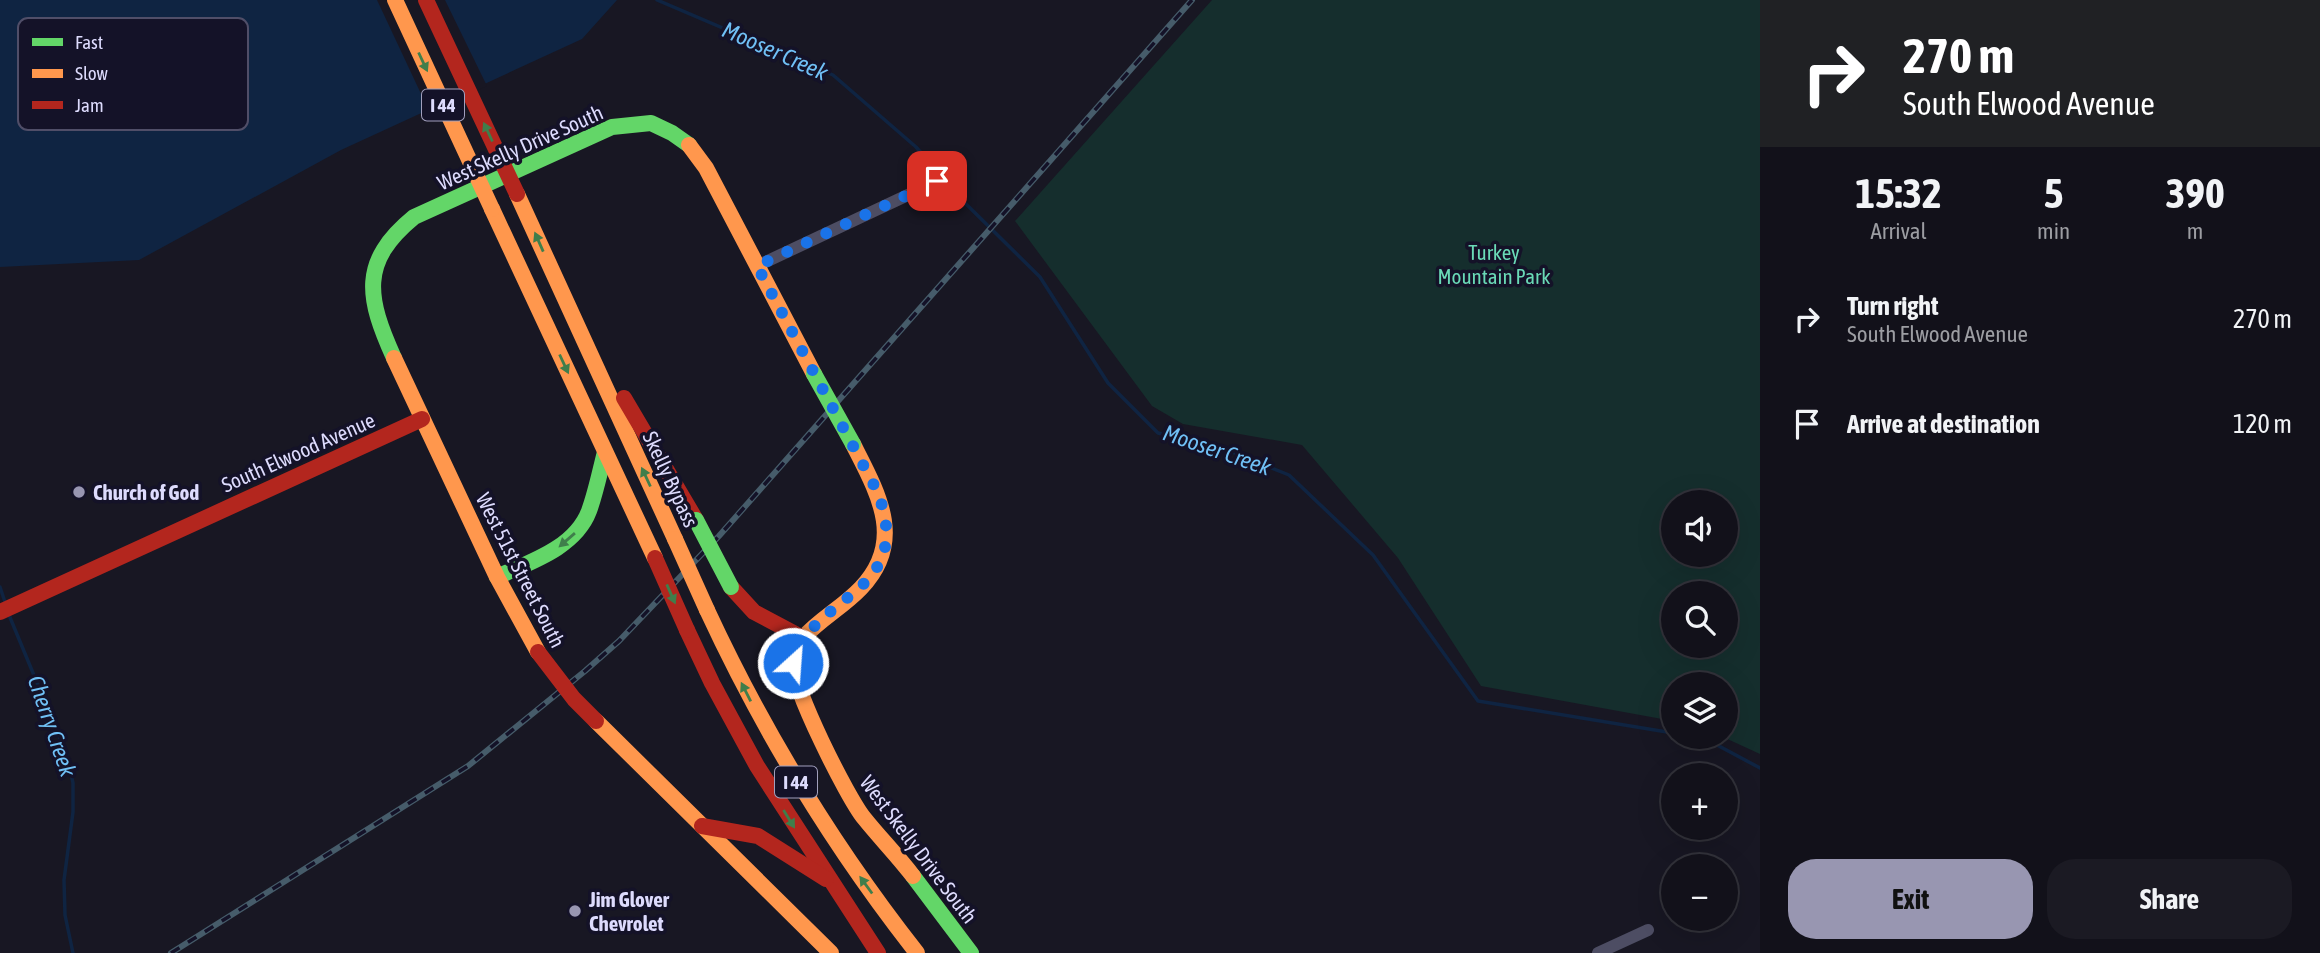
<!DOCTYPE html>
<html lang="en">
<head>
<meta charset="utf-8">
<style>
  :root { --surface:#12111a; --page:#1b1a23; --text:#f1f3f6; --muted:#9c9da2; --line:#313139; --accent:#9896b1 }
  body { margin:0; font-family:"Asap Condensed",sans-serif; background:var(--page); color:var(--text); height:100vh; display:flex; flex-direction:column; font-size:26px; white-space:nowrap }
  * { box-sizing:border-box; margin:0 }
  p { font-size:23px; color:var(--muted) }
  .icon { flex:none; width:38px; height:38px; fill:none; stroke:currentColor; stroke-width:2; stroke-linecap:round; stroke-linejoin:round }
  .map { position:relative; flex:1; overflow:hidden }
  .sheet { display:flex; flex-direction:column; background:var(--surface); width:560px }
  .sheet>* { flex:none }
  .top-card { background:#202124; color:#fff; overflow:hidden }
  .tools { position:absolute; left:1661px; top:490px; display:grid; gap:14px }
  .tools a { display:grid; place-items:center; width:77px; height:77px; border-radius:50%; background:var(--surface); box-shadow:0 7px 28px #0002,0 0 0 2px var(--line); font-size:35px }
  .pin { position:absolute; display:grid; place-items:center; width:60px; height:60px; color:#fff; margin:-30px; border-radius:14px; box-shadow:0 4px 10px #0006 }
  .me { position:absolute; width:77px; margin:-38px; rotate:26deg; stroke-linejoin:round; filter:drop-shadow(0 0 5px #0008) }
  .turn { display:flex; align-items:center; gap:24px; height:147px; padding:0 28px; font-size:32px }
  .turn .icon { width:91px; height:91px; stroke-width:2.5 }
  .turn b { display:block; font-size:49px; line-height:60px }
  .eta { display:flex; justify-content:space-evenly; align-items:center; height:119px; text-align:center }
  .eta b { font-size:42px; font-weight:700; line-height:49px }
  .cta { display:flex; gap:14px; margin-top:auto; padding:14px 28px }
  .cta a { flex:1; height:80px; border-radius:28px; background:var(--accent); color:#111; font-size:28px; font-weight:700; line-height:80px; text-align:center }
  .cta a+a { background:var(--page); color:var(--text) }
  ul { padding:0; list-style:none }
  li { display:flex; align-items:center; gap:21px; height:105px; padding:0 28px }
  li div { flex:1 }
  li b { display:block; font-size:26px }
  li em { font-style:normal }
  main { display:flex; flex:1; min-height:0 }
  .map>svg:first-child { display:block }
</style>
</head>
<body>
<main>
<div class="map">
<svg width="1760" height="953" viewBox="0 0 1760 953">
  <rect width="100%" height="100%" fill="#181723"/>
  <path fill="#152e2d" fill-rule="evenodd" d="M1212 0H1760V754L1723 737H1726V684H1673V721L1481 686 1398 558 1302 445 1183 424 1152 406 1015 221ZM1673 502H1726V555H1673ZM1673 593H1726V646H1673Z"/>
  <polygon fill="#0f2442" points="0,0 617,0 582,39 341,150 139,260 0,267"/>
  <polygon fill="#181723" points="377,0 445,0 487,86 430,113"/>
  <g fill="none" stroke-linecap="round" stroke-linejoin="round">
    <g stroke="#0f2442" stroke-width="3.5">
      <polyline points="657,0 833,75 916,147 965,203 1040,277 1108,383 1158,433 1217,446 1289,475 1373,555 1478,701 1673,733"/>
      <polyline points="0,587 6,605"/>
      <polyline points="9,615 67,755 73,783 73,812 64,880 65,915 73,953"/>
      <polyline points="1698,737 1704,738 1760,768"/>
    </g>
    <g stroke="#4d4d63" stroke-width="12">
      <polyline points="757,266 961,170"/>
      <polyline points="1598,953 1648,930"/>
    </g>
    <g stroke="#63d668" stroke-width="16">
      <path d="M394 358C367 298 359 262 414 217L612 127 651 123 672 133 689 145"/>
      <path d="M497 577C530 562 575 548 589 511 596 492 600 471 605 452"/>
      <polyline points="913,876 971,953"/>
    </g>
    <g stroke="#ff974d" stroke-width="16">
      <polyline points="689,145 706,168 814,374"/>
      <polyline points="517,194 675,539"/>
      <polyline points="492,209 655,558"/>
      <polyline points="394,358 497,577 538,652"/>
      <path d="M853 444C878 493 906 541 861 588 843 607 820 619 803 638 799 645 794 654 793 663 792 687 847 797 864 818 880 838 897 855 913 876"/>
      <path d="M707 610C764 733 833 846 917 953"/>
      <polyline points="596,721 831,953"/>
    </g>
    <g stroke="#b3261e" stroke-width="16">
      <polyline points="624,398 696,520"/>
      <polyline points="731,587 754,612 803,638"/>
      <polyline points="0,612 422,419"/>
      <polyline points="687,630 712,683 757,766 878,953"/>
      <polyline points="702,826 758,836 826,879"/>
    </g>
    <g stroke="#465c6a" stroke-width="6">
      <polyline id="rail" points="171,953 468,766 585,671 619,641 719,536 1192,0"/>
    </g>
    <use href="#rail" stroke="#141228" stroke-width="3.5" stroke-dasharray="10" stroke-linecap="butt"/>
    <g stroke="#63d668" stroke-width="16">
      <polyline points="814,374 853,444"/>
      <polyline points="696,520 731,587"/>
    </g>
    <g stroke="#ff974d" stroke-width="16">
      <polyline points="395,0 492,209"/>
      <polyline points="675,539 707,610"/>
    </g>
    <g stroke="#b3261e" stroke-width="16">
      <polyline points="426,0 517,194"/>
      <polyline points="655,558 687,630"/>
      <polyline points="538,652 574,699 596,721"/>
    </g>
  </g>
  <defs><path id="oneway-solid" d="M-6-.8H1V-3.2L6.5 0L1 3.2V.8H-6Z" transform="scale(1.75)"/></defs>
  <g fill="#3f7e4b">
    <use href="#oneway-solid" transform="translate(423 62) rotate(65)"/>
    <use href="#oneway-solid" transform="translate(488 132) rotate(-115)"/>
    <use href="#oneway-solid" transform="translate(539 242) rotate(-114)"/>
    <use href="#oneway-solid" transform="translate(564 364) rotate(65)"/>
    <use href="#oneway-solid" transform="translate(646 477) rotate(-115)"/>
    <use href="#oneway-solid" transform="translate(567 540) rotate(139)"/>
    <use href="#oneway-solid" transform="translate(671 594) rotate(66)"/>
    <use href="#oneway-solid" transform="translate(746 692) rotate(-117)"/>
    <use href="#oneway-solid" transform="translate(789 819) rotate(58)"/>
    <use href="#oneway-solid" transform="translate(866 885) rotate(-126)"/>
  </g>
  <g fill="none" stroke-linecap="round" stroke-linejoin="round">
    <path stroke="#1a73e8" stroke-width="12" stroke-dasharray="0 21.6" d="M793 663C812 592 918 595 877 491L757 266 937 181"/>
  </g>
  <g fill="#9896b1" stroke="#141228" stroke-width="2.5">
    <circle cx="79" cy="492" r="7"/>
    <circle cx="575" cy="911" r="7"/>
  </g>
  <g text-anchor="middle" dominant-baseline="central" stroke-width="7" stroke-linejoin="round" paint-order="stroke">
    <g fill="#141228" stroke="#a19fbd" stroke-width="2">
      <rect x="422" y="89.5" width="42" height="31" rx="5"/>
      <rect x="775" y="766.5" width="42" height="31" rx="5"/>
    </g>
    <g font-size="19" font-weight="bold" fill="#dddbfd">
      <text x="443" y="105">I 44</text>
      <text x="796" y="782">I 44</text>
    </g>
    <g font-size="21" fill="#dddbfd" stroke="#141228">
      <text transform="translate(520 147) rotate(-24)">West Skelly Drive South</text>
      <text transform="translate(298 452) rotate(-24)">South Elwood Avenue</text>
      <text transform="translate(671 479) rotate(65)">Skelly Bypass</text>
      <text transform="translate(521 570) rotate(63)">West 51st Street South</text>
      <text transform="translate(919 849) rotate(53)">West Skelly Drive South</text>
    </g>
    <g font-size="21" fill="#6adab7" stroke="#141228">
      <text x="1494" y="252">Turkey<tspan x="1494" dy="24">Mountain Park</tspan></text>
    </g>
    <g font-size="21" font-weight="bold" fill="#dddbfd" stroke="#141228" text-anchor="start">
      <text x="93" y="492">Church of God</text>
      <text x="589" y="899">Jim Glover<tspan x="589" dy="24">Chevrolet</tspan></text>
    </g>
    <g font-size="23" font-style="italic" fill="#70c0f6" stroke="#141228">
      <text transform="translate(775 51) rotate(24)">Mooser Creek</text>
      <text transform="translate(1217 450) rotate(19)">Mooser Creek</text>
      <text transform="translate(52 726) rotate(71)">Cherry Creek</text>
    </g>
  </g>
  <rect x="18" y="18" width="230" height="112" rx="10" fill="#141228" stroke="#504e68" stroke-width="2"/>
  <rect x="32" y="38" width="31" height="8" fill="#63d668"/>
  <rect x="32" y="69" width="31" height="9" fill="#ff974d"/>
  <rect x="32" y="101" width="31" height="8" fill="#b3261e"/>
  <g font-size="19" fill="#dddbfd">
    <text x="75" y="49">Fast</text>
    <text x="75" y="80">Slow</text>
    <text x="75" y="112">Jam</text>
  </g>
</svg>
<div class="tools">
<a><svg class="icon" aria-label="sound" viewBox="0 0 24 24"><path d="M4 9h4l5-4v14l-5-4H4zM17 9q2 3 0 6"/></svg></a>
<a><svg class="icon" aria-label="search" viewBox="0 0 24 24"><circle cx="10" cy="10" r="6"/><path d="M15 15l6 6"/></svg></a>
<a><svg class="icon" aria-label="layers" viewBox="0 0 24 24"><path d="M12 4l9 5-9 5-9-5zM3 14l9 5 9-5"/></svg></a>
<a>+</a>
<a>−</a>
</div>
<div class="pin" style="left:937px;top:181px;background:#d93025"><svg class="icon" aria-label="arrive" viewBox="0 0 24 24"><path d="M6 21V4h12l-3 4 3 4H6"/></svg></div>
<svg class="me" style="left:793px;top:663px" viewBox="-20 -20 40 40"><circle r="17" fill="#1a73e8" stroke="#fff" stroke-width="3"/><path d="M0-11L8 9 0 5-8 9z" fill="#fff"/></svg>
</div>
<section class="sheet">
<div class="top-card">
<div class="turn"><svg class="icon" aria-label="right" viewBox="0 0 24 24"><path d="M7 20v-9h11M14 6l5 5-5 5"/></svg><div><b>270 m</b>South Elwood Avenue</div></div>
</div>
<div class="eta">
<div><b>15:32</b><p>Arrival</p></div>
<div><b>5</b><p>min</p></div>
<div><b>390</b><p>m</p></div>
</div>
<ul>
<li><svg class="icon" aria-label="right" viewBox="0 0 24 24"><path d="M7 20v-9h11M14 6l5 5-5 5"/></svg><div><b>Turn right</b><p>South Elwood Avenue</p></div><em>270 m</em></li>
<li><svg class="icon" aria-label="arrive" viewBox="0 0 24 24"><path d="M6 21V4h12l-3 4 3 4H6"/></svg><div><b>Arrive at destination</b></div><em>120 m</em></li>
</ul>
<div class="cta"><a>Exit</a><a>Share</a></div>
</section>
</main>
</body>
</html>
